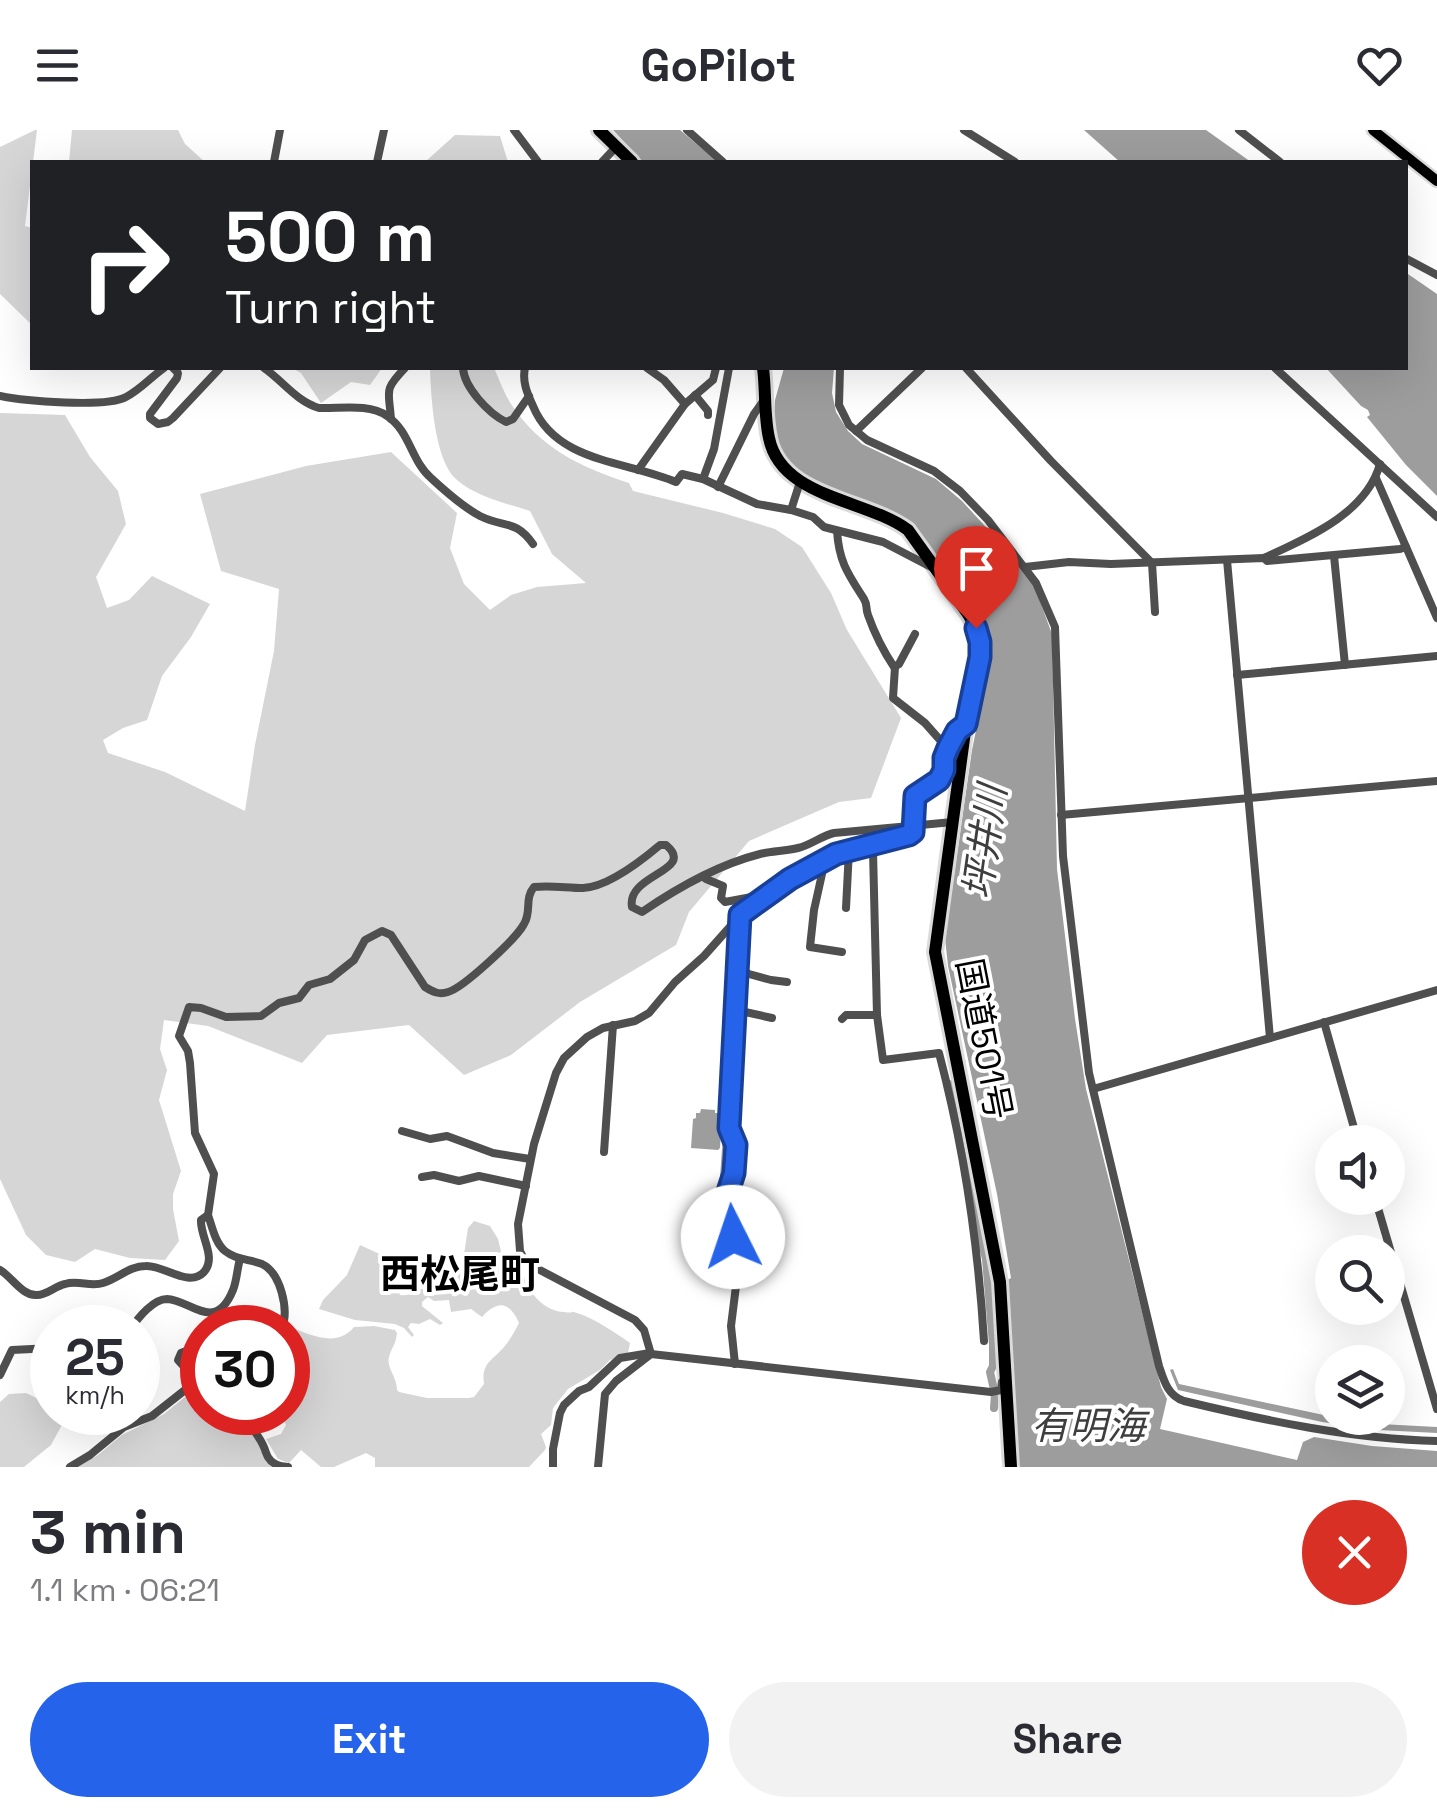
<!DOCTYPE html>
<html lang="en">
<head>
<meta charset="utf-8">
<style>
  :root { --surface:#fff; --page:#f2f2f3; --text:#2b2b33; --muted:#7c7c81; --accent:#2563eb }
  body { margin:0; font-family:"Space Grotesk","Noto Sans JP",sans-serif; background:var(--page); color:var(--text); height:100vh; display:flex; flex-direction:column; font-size:38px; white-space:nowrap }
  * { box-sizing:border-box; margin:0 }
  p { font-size:32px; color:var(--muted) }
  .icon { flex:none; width:55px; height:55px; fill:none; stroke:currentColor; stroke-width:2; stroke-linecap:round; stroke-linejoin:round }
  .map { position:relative; height:1337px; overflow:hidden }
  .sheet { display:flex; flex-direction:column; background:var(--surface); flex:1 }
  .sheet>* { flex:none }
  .hud { position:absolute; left:30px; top:30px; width:1378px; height:210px; border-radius:0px; box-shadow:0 10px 40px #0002; background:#202124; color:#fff; overflow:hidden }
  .tools { position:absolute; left:1315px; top:995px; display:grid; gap:20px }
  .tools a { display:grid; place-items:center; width:90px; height:90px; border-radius:50%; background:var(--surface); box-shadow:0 10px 40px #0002; font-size:50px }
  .speed { position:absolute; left:30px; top:1175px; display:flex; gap:20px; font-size:50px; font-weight:700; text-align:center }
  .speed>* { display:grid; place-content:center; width:130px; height:130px; border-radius:50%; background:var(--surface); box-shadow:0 10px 40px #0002; line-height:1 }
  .speed small { font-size:25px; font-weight:400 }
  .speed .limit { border:15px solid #d22; background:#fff; color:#111 }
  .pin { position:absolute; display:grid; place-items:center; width:85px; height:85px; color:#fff; margin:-102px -42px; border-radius:50% 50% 50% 0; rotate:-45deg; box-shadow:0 0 10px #0007 }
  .pin .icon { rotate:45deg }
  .me { position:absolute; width:110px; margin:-55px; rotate:356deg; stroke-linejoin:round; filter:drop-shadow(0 0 8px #0008) }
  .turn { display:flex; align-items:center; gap:35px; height:210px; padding:0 30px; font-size:45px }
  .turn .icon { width:130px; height:130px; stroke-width:2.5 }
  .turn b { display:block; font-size:70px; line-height:85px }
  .round { display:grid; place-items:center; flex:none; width:105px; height:105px; border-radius:52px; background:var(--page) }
  .headline { display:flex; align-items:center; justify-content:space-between; height:170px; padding:0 30px }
  h1 { font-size:60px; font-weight:600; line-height:75px }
  .button { display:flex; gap:20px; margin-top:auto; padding:20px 30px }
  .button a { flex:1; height:115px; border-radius:60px; background:var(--accent); color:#fff; font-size:40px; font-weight:600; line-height:115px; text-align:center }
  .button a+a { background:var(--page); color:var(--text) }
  header { display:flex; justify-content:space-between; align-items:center; height:130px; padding:0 30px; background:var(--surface); font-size:45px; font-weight:600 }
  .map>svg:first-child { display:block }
</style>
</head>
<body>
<header><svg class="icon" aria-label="menu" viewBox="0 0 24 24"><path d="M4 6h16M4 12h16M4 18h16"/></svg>GoPilot<svg class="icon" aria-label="heart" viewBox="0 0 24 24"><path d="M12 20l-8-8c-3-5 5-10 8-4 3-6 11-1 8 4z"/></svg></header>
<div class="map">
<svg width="1437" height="1337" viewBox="0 0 1437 1337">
  <rect width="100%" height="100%" fill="#fff"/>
  <g fill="#d6d6d6">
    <polygon points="35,0 37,0 25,96 32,98 32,195 0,164 0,17"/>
    <polygon points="72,0 178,0 185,14 205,32 69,32"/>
    <polygon points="455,5 500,6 508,32 425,32"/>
    <polygon points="292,238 382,238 370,255 351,252 321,273 301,243"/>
    <path d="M430 238H494C499 249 504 263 511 274 540 318 580 337 629 353L633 361 723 383 775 399 802 417 831 463 847 500 901 588 871 668 839 672 749 711 689 782 676 815 580 872 511 925 464 945 409 895 327 905 302 933 208 896 164 890 160 919 167 940 159 970 181 1041 173 1064V1079L179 1111 165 1130 130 1128 95 1119 75 1132 46 1125 26 1105 0 1049V283L65 285 90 327 118 361 126 394 96 447 107 478 129 470 152 446 210 474 191 507 162 546 147 590 123 598 103 610 108 623 165 642 245 681 255 615 274 521 279 459 221 441 200 364 306 336 391 322 457 383 450 418 464 454 490 480 511 465 537 457 586 453 552 424 530 381C505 373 477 367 457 350 434 331 431 266 430 238Z"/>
    <path d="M474 1091 490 1096 498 1109 504 1134 524 1147C530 1164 544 1181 564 1182 579 1184 565 1179 580 1184 595 1189 616 1203 630 1213L628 1223 610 1230 600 1240 568 1259 553 1278 551 1295 541 1304 546 1317 545 1320 529 1337H375V1328L366 1323 334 1337H321L301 1320 289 1333 278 1329 266 1309 281 1304 286 1295 281 1286 261 1285V1283L288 1282 289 1212 288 1200 290 1197C311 1205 337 1218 354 1197L374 1196 395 1200 397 1203C396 1215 391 1218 389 1227 386 1237 397 1247 397 1260L399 1262 427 1268H469L474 1267 484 1254C481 1233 492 1231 504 1217 510 1210 515 1201 519 1193 510 1172 498 1169 482 1187L471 1179 451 1182 449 1170 434 1171 428 1167 422 1172V1176L443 1193 440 1195 430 1189 419 1194 411 1193 408 1197 414 1205 412 1207 404 1198 395 1194 355 1190 319 1179 323 1170 347 1145 360 1115 397 1132 396 1152 400 1165C415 1167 423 1156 435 1151L450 1159 454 1158 456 1145 446 1142 463 1131 468 1098Z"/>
    <path d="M26 1263C43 1270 52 1279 64 1291L51 1315 24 1337H0V1272L9 1264Z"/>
    <polygon points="190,1263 202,1268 202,1282 251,1283 248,1286 275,1337 76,1337 98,1325 122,1305 164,1284"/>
  </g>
  <g fill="#9d9d9d">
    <polygon points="613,0 680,0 718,32 643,32"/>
    <polygon points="1084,0 1206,0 1251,32 1120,32"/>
    <polygon points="1405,142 1437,164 1437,366 1406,335 1367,287 1370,285 1368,280 1361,276 1326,238 1405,238"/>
    <polygon points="784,238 834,238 832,263 836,282 848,301 862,314 936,349 962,371 1017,431 1034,455 1052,504 1057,739 1075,889 1086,959 1161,1257 1167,1269 1160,1299 1297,1330 1303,1312 1314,1307 1372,1316 1437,1321 1437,1337 1017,1337 1006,1151 1011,1148 997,1064 948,836 945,808 972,620 989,537 985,497 907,391 819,355 794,343 776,321 773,303 775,270"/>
    <polygon points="701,979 715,980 715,983 722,983 720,1018 718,1020 691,1018 693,989 696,988 696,983 700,983"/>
    <polygon points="1173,1239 1179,1254 1361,1293 1437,1297 1437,1303 1379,1300 1322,1292 1178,1260 1170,1240"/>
  </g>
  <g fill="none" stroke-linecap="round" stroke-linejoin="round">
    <polyline stroke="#9d9d9d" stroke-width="5" points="724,1076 722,1055 726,997"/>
    <g stroke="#9d9d9d" stroke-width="8">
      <polyline points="877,718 907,708"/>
      <polyline points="825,734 844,724 872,719"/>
      <polyline points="952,954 967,1022 967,1042 974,1065 975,1086 986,1129 993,1215 993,1236 990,1242 995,1264 994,1278"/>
    </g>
    <g stroke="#dbdbdb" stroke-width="15">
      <polyline id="major" points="1373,0 1437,51"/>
    </g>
    <g stroke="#dbdbdb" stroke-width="18">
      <g id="highway">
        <polyline points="599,0 632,32"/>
        <path d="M763 238C766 261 764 286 769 308 781 368 866 369 908 400L968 484 976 498 980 512V527L966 594 935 822 1000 1152 1011 1337"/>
      </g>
    </g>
    <g stroke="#4f4f4f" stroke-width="8">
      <polyline points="514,0 538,32"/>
      <polyline points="687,0 723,32"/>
      <polyline points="964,0 1015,32"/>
      <polyline points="1239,0 1280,32"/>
      <polyline points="274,32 280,0"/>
      <polyline points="377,32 384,0"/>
      <polyline points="602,32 617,16"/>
      <polyline points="1405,128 1437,145"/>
      <polyline points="173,238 178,243 177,248 150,284 150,288 158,294 168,292 173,288 220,238"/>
      <path d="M264 238C283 251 296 271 319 278 339 279 369 273 387 286 410 301 411 331 431 348 445 361 463 377 480 386 504 398 515 389 533 414"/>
      <path d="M463 238C464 257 488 283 506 292L513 289 529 266"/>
      <path d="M525 238C522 251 527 263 533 276 556 333 628 331 676 352L682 344 703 349 757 374 791 380 813 387 824 397 883 412 931 437"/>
      <polyline points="647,238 664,250 685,274"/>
      <path d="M840 238 839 275 849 295 867 310 934 341 960 361 988 390 1036 453 1055 497 1063 726 1089 943 1159 1236C1164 1251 1168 1266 1184 1271 1267 1291 1352 1309 1437 1311"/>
      <polyline points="966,238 1051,331 1152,433 1155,482"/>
      <polyline points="1275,238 1437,387"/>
      <polyline points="695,265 708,281 708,285"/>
      <path d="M0 266C24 271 106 278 126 267 140 260 151 247 164 238"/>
      <path d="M391 289C389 260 383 261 405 238"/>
      <polyline points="856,301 922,238"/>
      <polyline points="638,340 685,274 713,250 716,238"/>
      <polyline points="1376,348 1437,488"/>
      <polyline points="703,349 714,319 729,238"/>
      <polyline points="718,357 754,284 764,270"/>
      <polyline points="791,380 800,352"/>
      <path d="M837 401C839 432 848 444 864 469 868 476 865 476 868 485 874 502 884 522 894 537L899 534 915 504"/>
      <polyline points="1334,426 1345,535"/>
      <path d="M1264 428C1307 408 1366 384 1380 334"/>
      <polyline points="1227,430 1270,908"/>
      <polyline points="1025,437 1069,432 1111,434 1264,428 1267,431 1400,419 1406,417"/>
      <polyline points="895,537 893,568 925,593 948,619"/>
      <polyline points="1237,545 1437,526"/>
      <polyline points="1061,685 1437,651"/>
      <path d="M873 721 877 885 883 930 939 923C964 1018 978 1112 984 1211"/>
      <polyline points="822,732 822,744 814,780 810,817 842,822"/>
      <polyline points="706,749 723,756 721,768 725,772 757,766"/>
      <polyline points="846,778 849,720"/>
      <polyline points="738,841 771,850 787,852"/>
      <polyline points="736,880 772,888"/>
      <polyline points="842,889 846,885 877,885"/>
      <polyline points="1324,892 1358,1012"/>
      <polyline points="1093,959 1437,860"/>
      <polyline points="402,1001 430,1009 447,1006 493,1023 530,1029"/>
      <polyline points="604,1022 613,895"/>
      <polyline points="422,1047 434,1045 459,1051 479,1046 526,1056"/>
      <polyline points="1375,1068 1437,1279"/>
      <path d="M208 1085C212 1096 215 1113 225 1121 236 1130 249 1129 262 1134 281 1143 289 1180 282 1198"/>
      <path d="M0 1140C12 1147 22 1166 37 1165 47 1165 55 1156 65 1154 78 1150 91 1157 103 1153 119 1148 129 1136 146 1136 164 1135 189 1158 204 1142 217 1127 200 1107 201 1090L208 1085 214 1044 195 1003 190 933 188 921 179 906 189 877 201 878 226 887 261 886 279 873 299 868 309 855 330 849 354 830 365 810 382 801 391 805 425 857C433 862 439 865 448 862 463 858 516 809 524 794 532 781 524 769 534 757 551 755 567 758 583 758 608 757 641 731 660 715H666C697 741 626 744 632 777L642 782C677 758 717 735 760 724 772 721 786 721 798 718 811 715 821 706 834 703L953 692"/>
      <path d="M132 1198C138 1187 154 1169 167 1169 191 1170 215 1204 233 1160 237 1150 237 1139 240 1129"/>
      <polyline points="651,1224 644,1200 635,1190 536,1138 523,1127 520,1121 518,1094 534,1014 556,943 564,928 587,907 603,898 635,891 649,883 675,852 704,826 744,781 790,749 835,724 909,705 913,702 915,666 939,650 944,640 948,619 957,601 965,595"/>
      <polyline points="202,1233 186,1221 181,1223 178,1230 188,1241 202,1249"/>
      <polyline points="735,1234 731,1196 736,1156 736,1131 726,1075 734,1043 736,1015 729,997 740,785"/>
      <polyline points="0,1245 12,1220 52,1218"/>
      <path d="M250 1282C249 1299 257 1302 263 1315 267 1323 265 1325 271 1331 277 1336 281 1336 288 1337"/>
      <polyline points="70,1337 90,1325 124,1297 152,1286 185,1260 193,1260 202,1264"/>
      <polyline points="553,1337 553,1319 560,1283 564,1275 579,1261 589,1257 620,1228 650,1223"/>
      <polyline points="598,1337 605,1264 616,1251 651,1224 991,1262 1001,1260 1002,1252"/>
    </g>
    <use href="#major" stroke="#000" stroke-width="10"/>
    <use href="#highway" stroke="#000" stroke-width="12"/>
  </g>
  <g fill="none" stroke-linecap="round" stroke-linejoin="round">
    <g stroke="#184099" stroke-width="25">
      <polyline id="route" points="733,1107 726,1068 734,1043 736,1015 729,998 740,785 790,749 836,724 909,705 913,702 915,666 939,650 944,640 944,628 948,618 957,601 966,594 980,527 980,512 976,498"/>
    </g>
    <use href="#route" stroke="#2563eb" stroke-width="18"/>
  </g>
  <g text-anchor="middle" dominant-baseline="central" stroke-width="8" stroke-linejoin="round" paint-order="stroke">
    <g font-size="35" fill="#000" stroke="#fff">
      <text transform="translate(984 909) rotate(79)">国道501号</text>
    </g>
    <g font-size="38" font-style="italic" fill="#3e3e3e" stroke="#fff">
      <text transform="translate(985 712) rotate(-82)">坪井川</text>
      <text x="1088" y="1296">有明海</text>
    </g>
    <g font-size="40" font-weight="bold" fill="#000" stroke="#fff">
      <text x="460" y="1144">西松尾町</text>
    </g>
  </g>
</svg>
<div class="tools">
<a><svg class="icon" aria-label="sound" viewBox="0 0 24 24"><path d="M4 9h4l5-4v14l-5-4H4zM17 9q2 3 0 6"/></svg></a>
<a><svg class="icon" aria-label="search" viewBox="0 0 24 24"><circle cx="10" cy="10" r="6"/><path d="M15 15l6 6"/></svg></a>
<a><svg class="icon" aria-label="layers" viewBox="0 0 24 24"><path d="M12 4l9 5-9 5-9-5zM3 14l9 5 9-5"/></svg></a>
</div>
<div class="speed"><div>25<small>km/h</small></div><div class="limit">30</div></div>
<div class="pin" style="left:976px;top:498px;background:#d93025"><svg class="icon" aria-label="arrive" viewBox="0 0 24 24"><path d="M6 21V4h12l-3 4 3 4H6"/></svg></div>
<svg class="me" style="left:733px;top:1107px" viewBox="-20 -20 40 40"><circle r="19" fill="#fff"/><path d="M0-13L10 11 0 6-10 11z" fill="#2563eb"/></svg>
<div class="hud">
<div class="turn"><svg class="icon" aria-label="right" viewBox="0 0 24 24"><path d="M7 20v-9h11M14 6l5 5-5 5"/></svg><div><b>500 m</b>Turn right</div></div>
</div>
</div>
<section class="sheet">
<div class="headline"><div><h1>3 min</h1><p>1.1 km · 06:21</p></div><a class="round" style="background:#d93025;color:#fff"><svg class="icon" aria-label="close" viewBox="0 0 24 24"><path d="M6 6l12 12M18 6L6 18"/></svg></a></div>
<div class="button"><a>Exit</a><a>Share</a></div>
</section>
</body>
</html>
